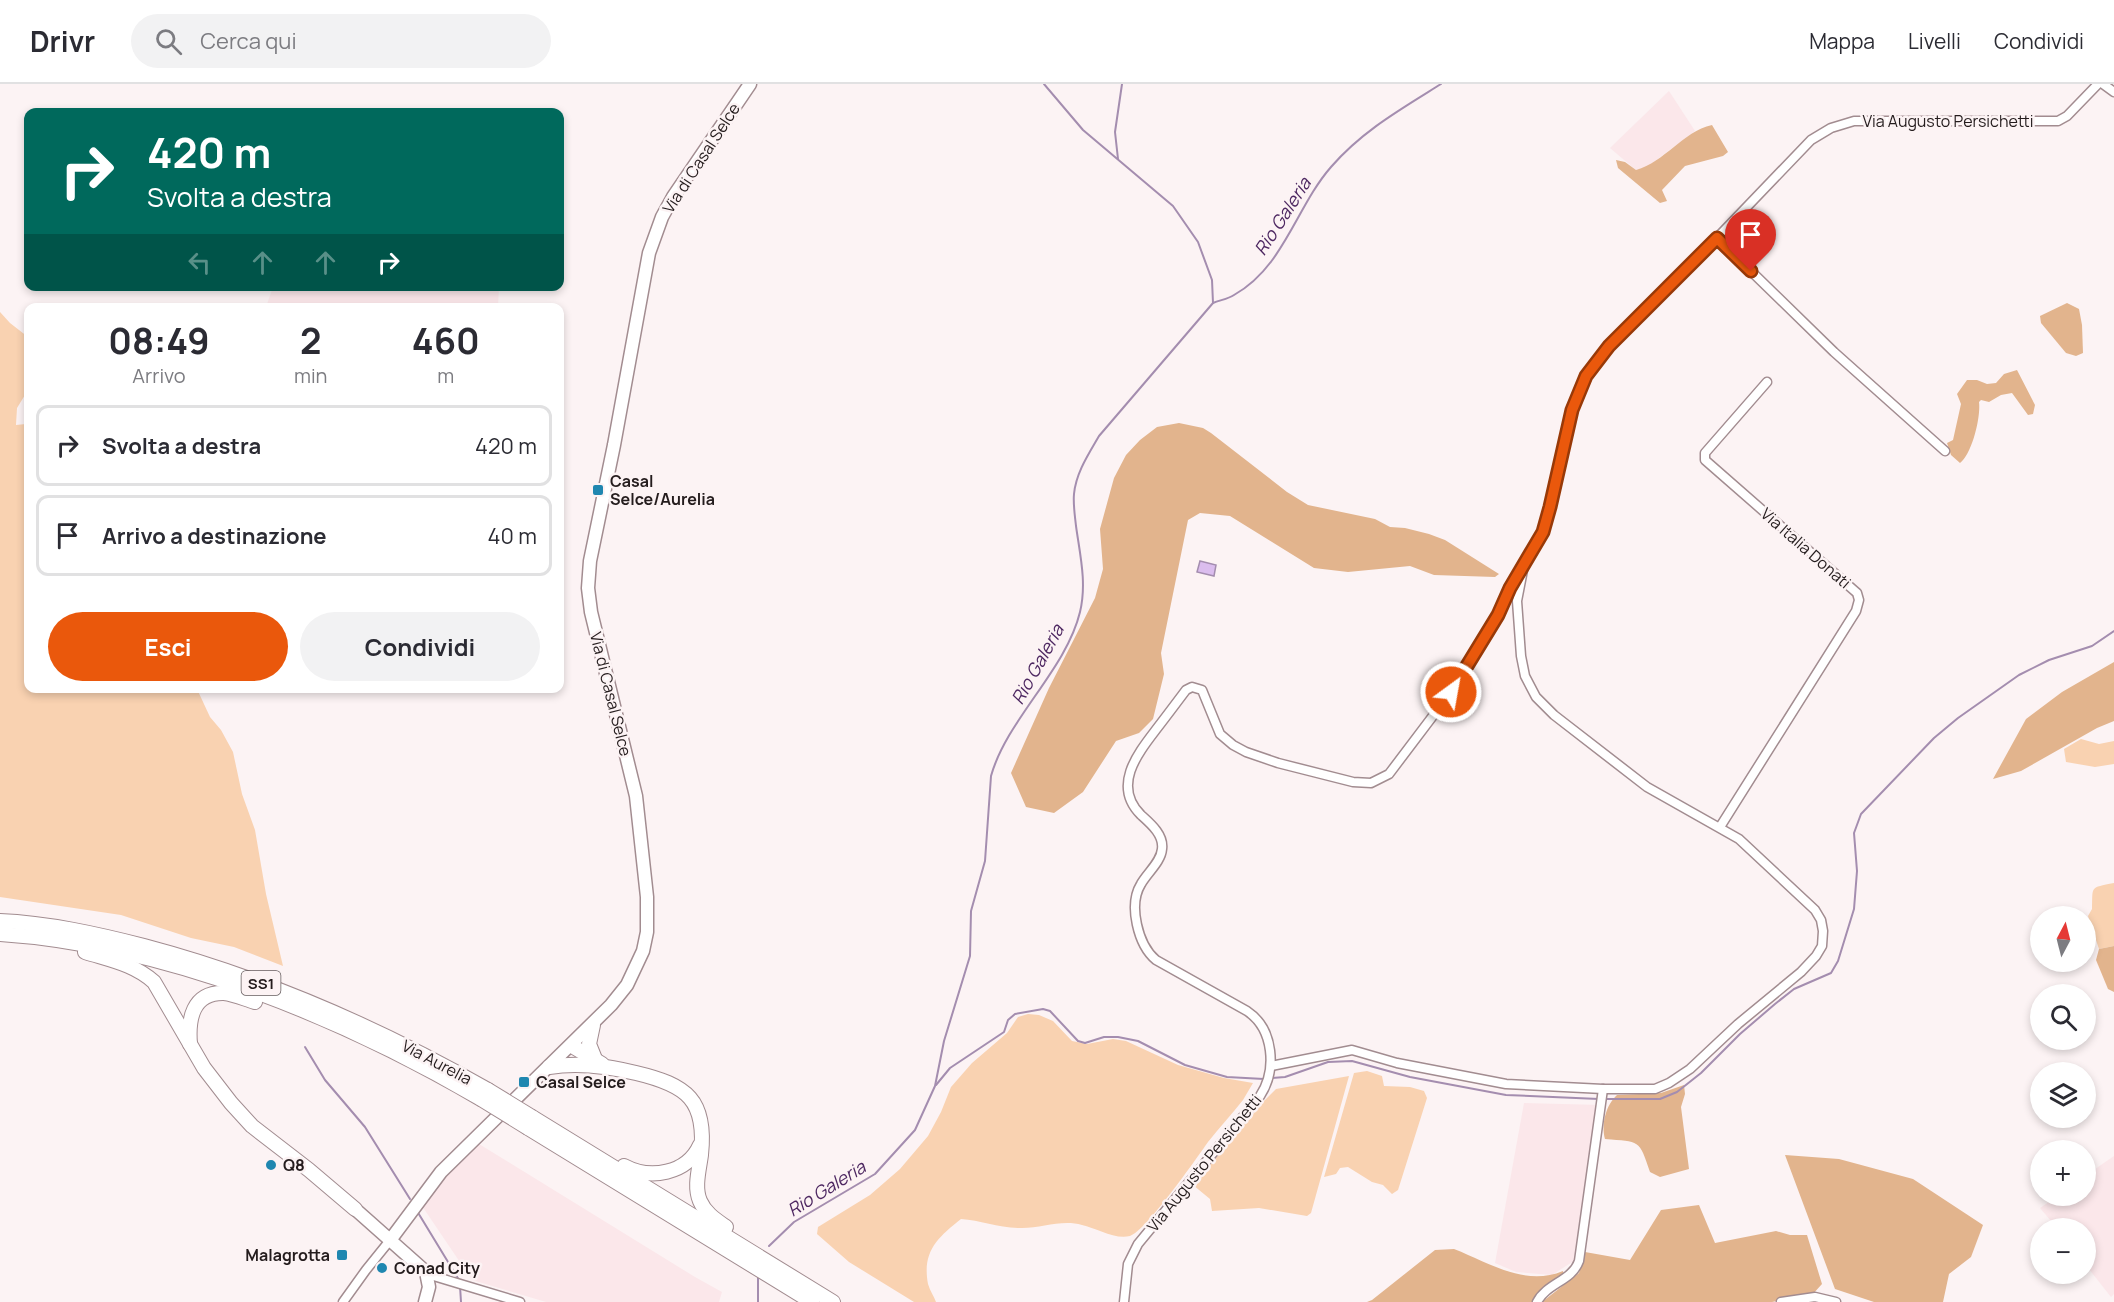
<!DOCTYPE html>
<html lang="it">
<head>
<meta charset="utf-8">
<style>
  :root { --surface:#fff; --page:#f2f2f3; --text:#2b2b33; --muted:#7c7c81; --line:#e1e1e2; --accent:#ea580c }
  body { margin:0; font-family:Manrope,sans-serif; background:var(--page); color:var(--text); height:100vh; display:flex; flex-direction:column; font-size:22px; white-space:nowrap }
  * { box-sizing:border-box; margin:0 }
  p { font-size:20px; color:var(--muted) }
  .icon { flex:none; width:33px; height:33px; fill:none; stroke:currentColor; stroke-width:2; stroke-linecap:round; stroke-linejoin:round }
  .map { position:relative; flex:1; overflow:hidden }
  .drawer { position:absolute; left:24px; top:219px; width:540px; height:390px; display:flex; flex-direction:column; background:var(--surface); border-radius:12px; box-shadow:0 3px 9px #0003 }
  .drawer>* { flex:none }
  .hud { position:absolute; left:24px; top:24px; width:540px; height:183px; border-radius:12px; box-shadow:0 3px 9px #0003; background:#00695c; color:#fff; overflow:hidden }
  .needle { width:39px; rotate:7deg }
  .controls { position:absolute; left:2030px; top:822px; display:grid; gap:12px }
  .controls a { display:grid; place-items:center; width:66px; height:66px; border-radius:50%; background:var(--surface); box-shadow:0 3px 9px #0003; font-size:30px }
  .pin { position:absolute; display:grid; place-items:center; width:51px; height:51px; color:#fff; margin:-62px -26px; border-radius:50% 50% 50% 0; rotate:-45deg; box-shadow:0 0 6px #0007 }
  .pin .icon { rotate:45deg }
  .me { position:absolute; width:66px; margin:-33px; rotate:32deg; stroke-linejoin:round; filter:drop-shadow(0 0 4px #0008) }
  .turn { display:flex; align-items:center; gap:21px; height:126px; padding:0 24px; font-size:27px }
  .turn .icon { width:78px; height:78px; stroke-width:2.5 }
  .turn b { display:block; font-size:42px; line-height:51px }
  .lanes { display:flex; align-items:center; height:57px; padding:0 24px; background:#0003; justify-content:center; gap:30px; direction:ltr }
  .lanes .off { opacity:.35 }
  .eta { display:flex; justify-content:space-evenly; align-items:center; height:102px; text-align:center }
  .eta b { font-size:36px; font-weight:700; line-height:42px }
  .cta { display:flex; gap:12px; margin-top:auto; padding:12px 24px }
  .cta a { flex:1; height:69px; border-radius:36px; background:var(--accent); color:#fff; font-size:24px; font-weight:700; line-height:69px; text-align:center }
  .cta a+a { background:var(--page); color:var(--text) }
  ul { padding:0; list-style:none }
  li { display:flex; align-items:center; gap:18px; height:81px; margin:0 12px 9px; padding:0 12px; border:3px solid var(--line); border-radius:12px }
  li div { flex:1 }
  li b { display:block; font-size:22px }
  li em { font-style:normal }
  header { display:flex; align-items:center; gap:36px; box-sizing:border-box; height:84px; padding:0 30px; background:var(--surface); border-bottom:2px solid var(--line) }
  header strong { font-size:28px }
  nav { display:flex; gap:33px; margin-inline-start:auto; font-size:21px }
  .search { width:420px; height:54px; background:var(--page); display:flex; align-items:center; gap:15px; box-sizing:border-box; padding:0 21px; border-radius:33px; color:var(--muted); font-size:22px }
  .map>svg:first-child { display:block }
</style>
</head>
<body>
<header>
<strong>Drivr</strong>
<div class="search"><svg class="icon" aria-label="search" viewBox="0 0 24 24"><circle cx="10" cy="10" r="6"/><path d="M15 15l6 6"/></svg>Cerca qui</div>
<nav><a>Mappa</a><a>Livelli</a><a>Condividi</a></nav>
</header>
<div class="map">
<svg width="2114" height="1218" viewBox="0 0 2114 1218">
  <rect width="100%" height="100%" fill="#fcf3f4"/>
  <g fill="#fbe7ea">
    <polygon points="1669,7 1695,47 1647,83 1636,86 1610,64"/>
    <polygon points="273,203 273,202 499,203 498,223 266,223"/>
    <polygon points="1524,1019 1601,1021 1580,1173 1552,1191 1516,1188 1495,1179"/>
    <polygon points="479,1060 695,1193 722,1208 719,1218 546,1218 472,1196 422,1122 446,1093"/>
    <polygon points="2114,1072 2114,1210 2111,1213 2085,1180 2085,1144 2057,1144 2040,1124 2058,1112 2085,1112 2085,1092"/>
  </g>
  <g fill="#f9d2b1">
    <polygon points="0,228 10,239 28,253 28,306 17,324 16,341 26,340 28,336 28,604 197,605 210,633 221,646 233,668 242,710 255,746 266,810 283,882 234,863 191,854 121,831 0,813"/>
    <polygon points="2081,655 2099,660 2114,657 2114,680 2095,683 2066,678 2064,665"/>
    <path d="M2114 799V862L2099 865 2088 832 2092 825C2093 802 2089 804 2114 799Z"/>
    <path d="M1028 930 1039 931 1053 937 1072 957 1087 960 1113 955 1126 957 1178 981 1224 994 1253 999 1243 1016C1232 1030 1219 1044 1208 1058 1196 1075 1146 1147 1130 1152 1115 1156 1096 1144 1082 1141 1061 1135 1040 1145 1019 1144 998 1144 980 1136 961 1135 937 1154 922 1168 928 1200 930 1207 934 1212 936 1218H914L849 1178 817 1150 818 1143 870 1111 900 1085 928 1052 941 1028 951 1003 972 979 1007 949 1018 933Z"/>
    <polygon points="1367,987 1382,992 1384,1002 1410,1003 1424,1007 1427,1014 1398,1106 1392,1110 1383,1101 1372,1098 1348,1083 1340,1084 1336,1090 1324,1093 1354,989"/>
    <polygon points="1349,992 1311,1129 1307,1132 1259,1124 1212,1127 1210,1115 1193,1101 1264,1017 1276,1005"/>
  </g>
  <g fill="#e2b48d">
    <path d="M1712 41 1728 68 1723 72 1685 82 1662 106 1667 117 1660 119 1618 84 1616 76 1625 78 1636 86C1665 78 1682 48 1712 41Z"/>
    <polygon points="2067,219 2079,225 2082,241 2083,269 2076,272 2066,269 2041,239 2040,232"/>
    <path d="M2017 286 2035 321 2033 330 2028 331 2012 309 2001 311 1989 318 1981 316 1979 318C1981 333 1972 370 1960 379L1951 371 1947 359 1953 356 1961 320 1957 310 1967 296H1977L1987 300 1996 299 2004 290Z"/>
    <polygon points="1179,339 1203,344 1211,349 1287,408 1308,421 1375,435 1390,443 1405,444 1429,450 1445,456 1499,490 1495,493 1434,491 1410,482 1348,488 1314,484 1230,432 1200,429 1188,436 1161,569 1164,590 1153,635 1139,649 1116,657 1083,708 1054,729 1026,723 1011,689 1049,604 1095,514 1103,485 1100,445 1114,394 1126,371 1140,356 1157,343"/>
    <polygon points="2114,578 2114,637 2097,644 2021,687 1993,695 2026,635 2062,608"/>
    <polygon points="2114,862 2114,908 2108,905 2096,876 2099,865"/>
    <path d="M1684 1001 1685 1010 1681 1023 1689 1085 1660 1093 1650 1088C1639 1055 1640 1058 1605 1055 1601 1040 1606 1021 1617 1011L1661 1009Z"/>
    <polygon points="1785,1071 1839,1075 1913,1095 1983,1141 1971,1173 1949,1190 1943,1218 1874,1218 1835,1205"/>
    <polygon points="1699,1121 1715,1159 1776,1147 1790,1151 1807,1151 1822,1200 1812,1211 1772,1218 1542,1218 1579,1189 1585,1168 1630,1176 1661,1126"/>
    <path d="M1454 1165C1490 1179 1525 1203 1563 1187L1564 1192 1535 1218H1367L1372 1216 1435 1166Z"/>
  </g>
  <polygon fill="#dbbdee" stroke="#a48daf" stroke-width="1.5" points="1200,477 1216,481 1214,492 1197,488"/>
  <g fill="none" stroke-linecap="round" stroke-linejoin="round">
    <g stroke="#a48daf" stroke-width="2">
      <polyline points="1044,0 1083,46 1173,122 1198,158 1212,196 1213,219"/>
      <polyline points="1118,75 1115,48 1122,0"/>
      <polyline points="305,963 325,996 365,1043 410,1115"/>
      <polyline points="1272,994 1285,993 1328,978 1352,977 1410,993 1506,1011 1599,1015"/>
      <polyline points="936,1001 950,984 1004,948 1008,936 1015,930 1043,925 1050,927 1078,957 1085,959 1104,953 1118,953 1138,957 1185,981 1227,993 1264,995"/>
      <polyline points="1607,1015 1660,1015 1677,1008 1701,989 1740,950 1775,920 1794,905 1831,889 1838,877 1854,825 1857,787 1854,749 1861,730 1934,654 1958,634 2019,591 2049,576 2092,562 2114,547"/>
      <polyline points="417,1127 459,1196"/>
      <path d="M769 1162 794 1138 875 1090 915 1046 935 1002 944 957 970 872 971 827 985 777 991 692C1007 635 1066 586 1080 528 1087 499 1080 471 1076 442 1075 432 1073 421 1074 410 1076 389 1088 371 1099 352L1213 219C1220 216 1228 215 1234 211 1284 183 1296 123 1331 83 1362 47 1401 25 1441 0"/>
      <polyline points="758,1194 758,1218"/>
      <polyline points="460,1202 461,1218"/>
    </g>
    <g stroke="#a28c90" stroke-width="11">
      <g id="minor">
        <polyline points="2103,0 2114,8"/>
        <polyline points="1717,154 1834,268 1945,367"/>
        <polyline points="1720,743 1856,527 1859,516 1857,509 1705,376 1705,369 1767,298"/>
        <polyline points="1271,982 1352,966 1397,979 1506,1000 1603,1005 1655,1005 1669,999 1690,985 1738,940 1801,888 1816,872 1822,862 1823,847 1821,836 1815,826 1739,755 1647,703 1554,631 1536,613 1525,592 1521,572 1517,517 1523,486"/>
        <polyline points="427,1190 520,1218"/>
        <polyline points="343,1218 366,1186 391,1155"/>
        <path d="M1124 1218 1128 1180 1138 1160 1260 1012C1277 986 1274 945 1247 927L1156 876C1138 861 1128 821 1141 800 1147 789 1161 778 1162 765 1164 751 1151 740 1141 731 1111 701 1139 668 1158 643 1168 630 1177 618 1186 606L1192 603 1202 606 1220 650 1233 661 1246 668 1278 679 1353 698 1371 699 1389 690 1451 608 1498 531 1510 504 1543 448 1550 423 1572 326 1579 307 1590 286 1609 262 1717 154 1811 56 1831 44 1854 37H2058L2067 32 2098 0"/>
        <path d="M1537 1218C1547 1199 1572 1197 1579 1177L1603 1005"/>
        <polyline points="1781,1218 1815,1213 1836,1218"/>
      </g>
    </g>
    <g stroke="#a28c90" stroke-width="15">
      <g id="secondary">
        <polyline points="355,1125 426,1188 429,1203 425,1218"/>
        <polyline points="391,1155 441,1088 611,921 627,901 643,867 647,848 647,813 636,712 591,528 588,504 590,477 614,361 649,169 662,133 673,113 750,0"/>
      </g>
    </g>
    <g stroke="#a28c90" stroke-width="16">
      <g id="trunk">
        <path d="M0 837C48 839 97 850 144 862 265 894 379 944 488 1006"/>
        <path d="M0 850C165 861 339 932 481 1015"/>
        <path d="M85 868C110 876 134 880 154 898L204 984 231 1019 252 1042 309 1086 355 1125"/>
        <polyline points="593,941 589,960 595,975"/>
        <path d="M190 960C188 936 192 908 224 909 234 910 245 915 255 918"/>
        <polyline points="572,962 602,980"/>
        <path d="M549 983C579 978 607 982 636 989 687 1001 707 1016 701 1071 699 1086 694 1103 700 1117 705 1129 716 1136 726 1143"/>
        <polyline points="532,1033 833,1218"/>
        <polyline points="528,1044 812,1218"/>
        <path d="M624 1082C650 1096 687 1090 700 1061"/>
      </g>
    </g>
    <use href="#minor" stroke="#fff" stroke-width="8"/>
    <use href="#secondary" stroke="#fff" stroke-width="12"/>
    <use href="#trunk" stroke="#fff" stroke-width="14"/>
    <g stroke="#a28c90" stroke-width="16" stroke-linecap="butt">
      <g id="trunk-bridge">
        <polyline points="488,1006 532,1033"/>
        <polyline points="481,1015 528,1044"/>
      </g>
    </g>
    <use href="#trunk-bridge" stroke="#fff" stroke-width="14"/>
  </g>
  <g fill="none" stroke-linecap="round" stroke-linejoin="round">
    <g stroke="#983908" stroke-width="15">
      <polyline id="route" points="1451,608 1498,531 1510,504 1543,448 1550,423 1572,326 1586,292 1609,262 1717,154 1751,187"/>
    </g>
    <use href="#route" stroke="#ea580c" stroke-width="10"/>
  </g>
  <g fill="#1f87b0" stroke="#fcf3f4" stroke-width="2">
    <rect x="592" y="400" width="12" height="12" rx="3"/>
    <rect x="518" y="992" width="12" height="12" rx="3"/>
    <circle cx="271" cy="1081" r="6"/>
    <rect x="336" y="1165" width="12" height="12" rx="3"/>
    <circle cx="382" cy="1184" r="6"/>
  </g>
  <g text-anchor="middle" dominant-baseline="central" stroke-width="5" stroke-linejoin="round" paint-order="stroke">
    <rect fill="#fcf3f4" stroke="#655c5e" stroke-width="1.5" x="241.5" y="887" width="39" height="24" rx="4.5"/>
    <g font-size="15" font-weight="bold" fill="#241c1d">
      <text x="261" y="899">SS1</text>
    </g>
    <g font-size="16" fill="#241c1d" stroke="#fcf3f4">
      <text x="1948" y="37">Via Augusto Persichetti</text>
      <text transform="translate(701 74) rotate(-57)">Via di Casal Selce</text>
      <text transform="translate(1806 464) rotate(41)">Via Italia Donati</text>
      <text transform="translate(611 610) rotate(76)">Via di Casal Selce</text>
      <text transform="translate(437 978) rotate(28)">Via Aurelia</text>
      <text transform="translate(1204 1079) rotate(-51)">Via Augusto Persichetti</text>
    </g>
    <g font-size="16" font-weight="bold" fill="#241c1d" stroke="#fcf3f4" text-anchor="start">
      <text x="610" y="397">Casal<tspan x="610" dy="18">Selce/Aurelia</tspan></text>
      <text x="536" y="998">Casal Selce</text>
      <text x="283" y="1081">Q8</text>
      <text x="330" y="1171" text-anchor="end">Malagrotta</text>
      <text x="394" y="1184">Conad City</text>
    </g>
    <g font-size="18" font-style="italic" fill="#4d2761" stroke="#fcf3f4">
      <text transform="translate(1282 132) rotate(-57)">Rio Galeria</text>
      <text transform="translate(1037 580) rotate(-61)">Rio Galeria</text>
      <text transform="translate(826 1104) rotate(-32)">Rio Galeria</text>
    </g>
  </g>
</svg>
<div class="controls">
<a><svg class="needle" viewBox="-14 -14 28 28"><path d="M0-13l5 13h-10z" fill="#e53935"/><path d="M0 13l5-13h-10z" fill="#7c7c81"/></svg></a>
<a><svg class="icon" aria-label="search" viewBox="0 0 24 24"><circle cx="10" cy="10" r="6"/><path d="M15 15l6 6"/></svg></a>
<a><svg class="icon" aria-label="layers" viewBox="0 0 24 24"><path d="M12 4l9 5-9 5-9-5zM3 14l9 5 9-5"/></svg></a>
<a>+</a>
<a>−</a>
</div>
<div class="pin" style="left:1751px;top:187px;background:#d93025"><svg class="icon" aria-label="arrive" viewBox="0 0 24 24"><path d="M6 21V4h12l-3 4 3 4H6"/></svg></div>
<svg class="me" style="left:1451px;top:608px" viewBox="-20 -20 40 40"><circle r="17" fill="#ea580c" stroke="#fff" stroke-width="3"/><path d="M0-11L8 9 0 5-8 9z" fill="#fff"/></svg>
<div class="hud">
<div class="turn"><svg class="icon" aria-label="right" viewBox="0 0 24 24"><path d="M7 20v-9h11M14 6l5 5-5 5"/></svg><div><b>420 m</b>Svolta a destra</div></div>
<div class="lanes"><svg class="icon off" aria-label="left" viewBox="0 0 24 24"><path d="M17 20v-9H6M10 6l-5 5 5 5"/></svg><svg class="icon off" aria-label="ahead" viewBox="0 0 24 24"><path d="M12 20V5M6 11l6-6 6 6"/></svg><svg class="icon off" aria-label="ahead" viewBox="0 0 24 24"><path d="M12 20V5M6 11l6-6 6 6"/></svg><svg class="icon" aria-label="right" viewBox="0 0 24 24"><path d="M7 20v-9h11M14 6l5 5-5 5"/></svg></div>
</div>
<section class="drawer">
<div class="eta">
<div><b>08:49</b><p>Arrivo</p></div>
<div><b>2</b><p>min</p></div>
<div><b>460</b><p>m</p></div>
</div>
<ul>
<li><svg class="icon" aria-label="right" viewBox="0 0 24 24"><path d="M7 20v-9h11M14 6l5 5-5 5"/></svg><div><b>Svolta a destra</b></div><em>420 m</em></li>
<li><svg class="icon" aria-label="arrive" viewBox="0 0 24 24"><path d="M6 21V4h12l-3 4 3 4H6"/></svg><div><b>Arrivo a destinazione</b></div><em>40 m</em></li>
</ul>
<div class="cta"><a>Esci</a><a>Condividi</a></div>
</section>
</div>
</body>
</html>
